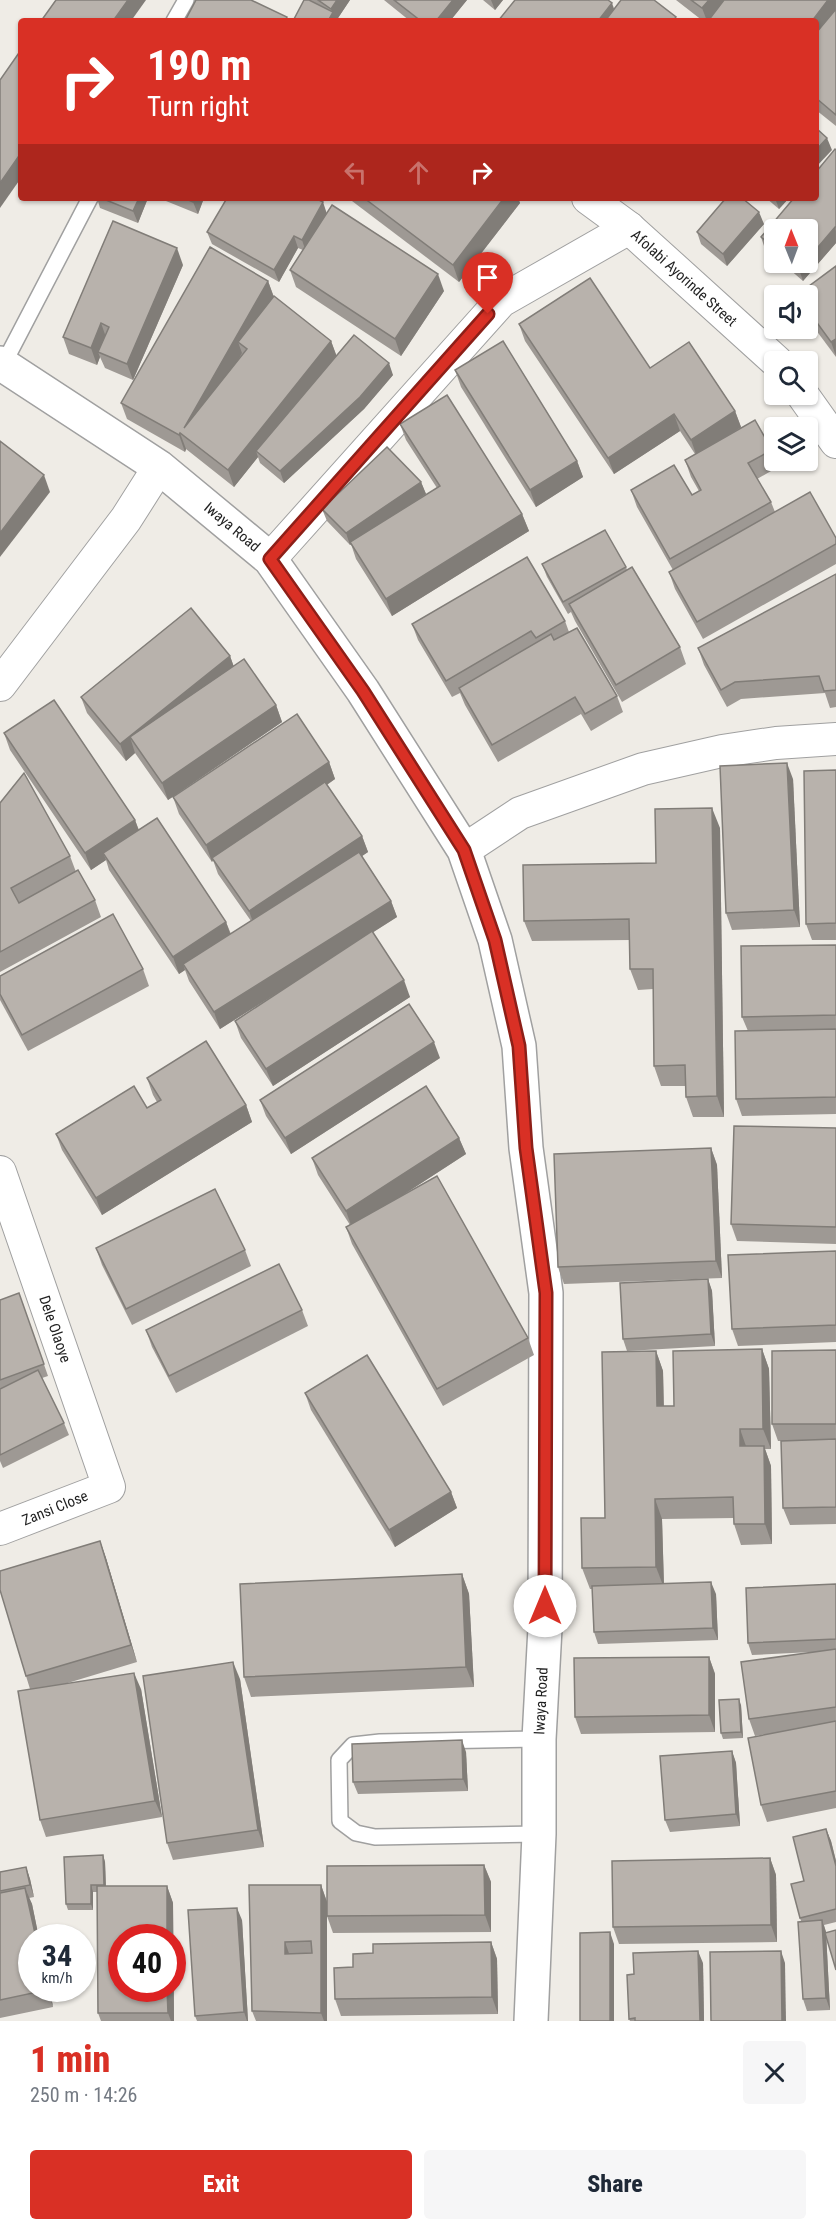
<!DOCTYPE html>
<html lang="en">
<head>
<meta charset="utf-8">
<style>
  :root { --surface:#fff; --page:#f6f6f7; --text:#1f2937; --muted:#747a83; --accent:#d93025 }
  body { margin:0; font-family:"Roboto Condensed",sans-serif; background:var(--page); color:var(--text); height:100vh; display:flex; flex-direction:column; font-size:22px; white-space:nowrap }
  * { box-sizing:border-box; margin:0 }
  p { font-size:20px; color:var(--muted) }
  .icon { flex:none; width:33px; height:33px; fill:none; stroke:currentColor; stroke-width:2; stroke-linecap:round; stroke-linejoin:round }
  .map { position:relative; height:2021px; overflow:hidden }
  .drawer { display:flex; flex-direction:column; background:var(--surface); flex:1 }
  .drawer>* { flex:none }
  .banner { position:absolute; left:18px; top:18px; width:801px; height:183px; border-radius:6px; box-shadow:0 2px 4px #0004; background:#d93025; color:#fff; overflow:hidden }
  .needle { width:39px; rotate:359deg }
  .tools { position:absolute; left:764px; top:219px; display:grid; gap:12px }
  .tools a { display:grid; place-items:center; width:54px; height:54px; border-radius:6px; background:var(--surface); box-shadow:0 2px 4px #0004; font-size:30px }
  .speed { position:absolute; left:18px; top:1924px; display:flex; gap:12px; font-size:30px; font-weight:700; text-align:center }
  .speed>* { display:grid; place-content:center; width:78px; height:78px; border-radius:50%; background:var(--surface); box-shadow:0 2px 4px #0004; line-height:1 }
  .speed small { font-size:15px; font-weight:400 }
  .speed .limit { border:9px solid #d22; background:#fff; color:#111 }
  .pin { position:absolute; display:grid; place-items:center; width:51px; height:51px; color:#fff; margin:-62px -26px; border-radius:50% 50% 50% 0; rotate:-45deg; box-shadow:0 0 6px #0007 }
  .pin .icon { rotate:45deg }
  .me { position:absolute; width:66px; margin:-33px; rotate:0deg; stroke-linejoin:round; filter:drop-shadow(0 0 4px #0008) }
  .turn { display:flex; align-items:center; gap:21px; height:126px; padding:0 30px; font-size:27px }
  .turn .icon { width:78px; height:78px; stroke-width:2.5 }
  .turn b { display:block; font-size:42px; line-height:51px }
  .lanes { display:flex; align-items:center; height:57px; padding:0 30px; background:#0003; justify-content:center; gap:30px; direction:ltr }
  .lanes .off { opacity:.35 }
  .round { display:grid; place-items:center; flex:none; width:63px; height:63px; border-radius:6px; background:var(--page) }
  .head { display:flex; align-items:center; justify-content:space-between; height:102px; padding:0 30px }
  h1 { font-size:36px; font-weight:800; line-height:45px; color:var(--accent) }
  .action { display:flex; gap:12px; margin-top:auto; padding:12px 30px }
  .action a { flex:1; height:69px; border-radius:6px; background:var(--accent); color:#fff; font-size:24px; font-weight:800; line-height:69px; text-align:center }
  .action a+a { background:var(--page); color:var(--text) }
  .map>svg:first-child { display:block }
</style>
</head>
<body>
<div class="map">
<svg width="836" height="2021" viewBox="0 0 836 2021">
  <rect width="100%" height="100%" fill="#efece6"/>
  <g fill="none" stroke-linecap="round" stroke-linejoin="round">
    <g stroke="#a0a0a0" stroke-width="18">
      <g id="service">
        <polyline points="174,21 186,0"/>
        <polyline points="3,365 90,198"/>
        <polyline points="539,1739 380,1742 353,1745 339,1760 340,1821 356,1833 375,1837 539,1834"/>
      </g>
    </g>
    <g stroke="#a0a0a0" stroke-width="34">
      <g id="minor">
        <polyline points="588,198 629,228 777,362"/>
        <polyline points="802,394 836,442"/>
        <polyline points="270,559 501,301 629,228"/>
        <polyline points="0,685 126,519 159,467"/>
        <polyline points="464,850 520,813 643,769 722,751 776,743 836,739"/>
        <polyline points="0,1172 109,1487 0,1529"/>
      </g>
    </g>
    <g stroke="#a0a0a0" stroke-width="36">
      <polyline id="tertiary" points="0,363 159,467 270,559 363,691 464,850 495,940 519,1046 526,1148 546,1293 545,1628 539,1739 539,1834 531,2021"/>
    </g>
    <use href="#service" stroke="#fff" stroke-width="15"/>
    <use href="#minor" stroke="#fff" stroke-width="32"/>
    <use href="#tertiary" stroke="#fff" stroke-width="33"/>
  </g>
  <g fill="#9e9994">
    <polygon points="304,0 350,0 336,21"/>
    <polygon points="384,0 467,0 450,21 410,21"/>
    <polygon points="483,0 503,0 495,10"/>
    <polygon points="676,0 836,0 836,126 816,110 816,21 703,21"/>
    <polygon points="836,150 836,243 803,281 781,262 807,262 774,230 774,256 765,249 761,237"/>
    <polygon points="97,198 148,198 138,223 100,208"/>
    <polygon points="165,198 204,198 198,214 166,201"/>
    <polygon points="348,198 518,198 520,203 459,282"/>
    <polygon points="766,198 789,198 779,209"/>
    <polygon points="327,213 444,291 401,356 296,287 290,270 303,250 298,248 279,282 212,244 207,232"/>
    <polygon points="764,224 727,266 701,244 697,232"/>
    <polygon points="183,265 133,380 105,368 100,357 97,365 69,354 63,337"/>
    <polygon points="836,266 836,357 807,318 807,296"/>
    <polygon points="268,281 274,297 331,341 336,355 393,375 364,409 284,483 260,463 258,457 234,487 186,449 185,452 127,419 121,403"/>
    <polygon points="519,324 650,368 735,411 741,427 772,450 774,455 774,460 776,460 778,467 757,479 771,502 775,512 836,538 836,564 703,639 675,589 669,572 673,570 637,507 631,490 692,495 699,491 691,477 685,460 695,454 680,431 614,474 525,341"/>
    <polygon points="455,370 577,461 583,477 536,507 461,387"/>
    <polygon points="400,424 522,514 529,531 392,616 356,559 351,544 350,545 327,521 322,509 421,482 426,494 403,509 437,488 406,440"/>
    <polygon points="542,564 626,567 627,570 680,647 686,664 622,702 575,621 571,612 568,614 547,577"/>
    <polygon points="836,574 836,707 830,708 825,693 741,699 727,707 704,665 698,648"/>
    <polygon points="565,621 569,632 617,696 623,712 591,731 581,714 498,762 465,705 460,693 452,697 418,640 412,624"/>
    <polygon points="230,656 234,667 276,705 282,722 168,800 135,753 126,761 87,713 81,697"/>
    <polygon points="4,733 135,820 139,830 226,922 231,934 251,921 218,874 213,860 212,862 179,814 173,797 329,762 335,779 327,785 362,836 368,852 362,856 391,901 397,917 372,933 410,997 273,1086 241,1038 235,1021 280,991 220,1029 189,981 185,970 179,974 109,870 106,860 91,870 10,750"/>
    <polygon points="836,770 836,940 812,940 806,924"/>
    <polygon points="793,779 800,927 732,930 726,913"/>
    <polygon points="0,803 70,856 76,872 95,900 101,917 0,972"/>
    <polygon points="720,828 724,1117 693,1117 686,1097 685,1086 661,1086 654,1066 653,989 638,990 630,969 630,940 532,941 524,921 656,863"/>
    <polygon points="836,945 836,1114 742,1116 736,1099 748,1031 742,1017"/>
    <polygon points="143,969 149,986 28,1051 0,1000 0,976"/>
    <polygon points="440,1058 291,1154 266,1116 260,1100"/>
    <polygon points="147,1078 246,1105 252,1122 102,1215 62,1150 56,1134 147,1108 157,1102 153,1095"/>
    <polygon points="836,1128 836,1244 737,1241 731,1224"/>
    <polygon points="459,1138 466,1154 400,1197 528,1338 534,1355 443,1406 352,1244 346,1227 350,1225 318,1175 312,1158"/>
    <polygon points="711,1148 717,1165 722,1278 564,1284 558,1267"/>
    <polygon points="96,1248 245,1250 251,1266 132,1325 102,1265"/>
    <polygon points="836,1251 836,1342 738,1346 732,1329"/>
    <polygon points="708,1279 712,1291 715,1346 627,1351 623,1339"/>
    <polygon points="19,1293 48,1376 42,1378 64,1423 69,1435 3,1468 0,1461 0,1300"/>
    <polygon points="302,1310 308,1326 176,1393 152,1347 146,1330"/>
    <polygon points="762,1349 769,1369 771,1449 765,1449 771,1466 772,1544 741,1545 734,1524 734,1518 662,1519 664,1584 716,1594 718,1640 598,1644 594,1632 592,1589 590,1589 582,1568 605,1518 656,1351 663,1371 664,1406 674,1406"/>
    <polygon points="836,1350 836,1524 790,1525 783,1508 781,1441 778,1441 772,1424"/>
    <polygon points="305,1393 451,1492 457,1508 395,1547 311,1410"/>
    <polygon points="100,1541 106,1558 137,1662 61,1685 141,1689 162,1817 46,1837 40,1820 30,1689 26,1676"/>
    <polygon points="462,1574 469,1594 474,1687 251,1697 244,1677"/>
    <polygon points="836,1584 836,1808 767,1822 761,1805 768,1734 755,1736 749,1719 812,1652 752,1655 748,1643"/>
    <polygon points="709,1657 715,1674 715,1732 581,1734 575,1717"/>
    <polygon points="240,1679 264,1847 173,1860 167,1843"/>
    <polygon points="741,1705 743,1738 723,1739 721,1733"/>
    <polygon points="732,1751 736,1763 740,1826 670,1832 665,1820"/>
    <polygon points="466,1752 468,1791 358,1794 353,1782"/>
    <polygon points="826,1829 831,1841 836,1861 836,1922 824,1925 826,1932 830,2010 807,2011 803,1999 801,1921 800,1918 804,1881"/>
    <polygon points="103,1855 105,1862 106,1886 167,1886 173,1903 174,2021 101,2021 98,2013 97,1892 93,1892 93,1910 68,1910 66,1904"/>
    <polygon points="770,1858 776,1875 777,1942 619,1944 613,1927"/>
    <polygon points="484,1865 491,1882 491,1932 333,1933 327,1916"/>
    <polygon points="26,1867 30,1879 34,1897 29,1898 32,1904 53,2007 0,2018 0,1872"/>
    <polygon points="249,1885 321,1885 327,1902 327,2021 256,2021 252,2011"/>
    <polygon points="242,1920 248,2021 197,2021 195,2016"/>
    <polygon points="491,1942 497,1959 498,2014 341,2016 335,1999 353,1967"/>
    <polygon points="703,1963 704,2021 630,2021 629,2019 634,1974"/>
  </g>
  <g fill="#817d78">
    <polygon points="128,0 146,0 131,21 113,21"/>
    <polygon points="337,0 350,0 336,21 328,21 332,13 331,9"/>
    <polygon points="453,0 467,0 450,21 436,21"/>
    <polygon points="491,0 503,0 495,10"/>
    <polygon points="709,0 728,0 711,21 707,21 702,8"/>
    <polygon points="828,0 836,0 836,15 816,41 816,21 812,21"/>
    <polygon points="612,3 618,20 617,21 598,21"/>
    <polygon points="827,138 832,150 816,167 816,150"/>
    <polygon points="21,153 21,178 0,208 0,183"/>
    <polygon points="139,198 148,198 138,223 133,211"/>
    <polygon points="195,198 204,198 198,214 193,202"/>
    <polygon points="504,198 518,198 520,203 459,282 453,265"/>
    <polygon points="775,198 789,198 779,209"/>
    <polygon points="323,202 327,214 306,252 302,240"/>
    <polygon points="759,212 764,224 727,266 723,254"/>
    <polygon points="835,227 836,231 836,243 803,281 799,269 805,262 807,262 807,260"/>
    <polygon points="294,236 298,248 279,282 274,270"/>
    <polygon points="177,248 183,265 133,380 127,364"/>
    <polygon points="438,274 444,291 401,356 395,339"/>
    <polygon points="268,281 274,298 238,342 242,353 192,442 184,428"/>
    <polygon points="101,323 107,340 98,352 100,357 97,365 91,348"/>
    <polygon points="836,339 836,356 831,342"/>
    <polygon points="331,341 337,357 256,451 258,457 234,487 228,470"/>
    <polygon points="389,363 393,375 364,409 284,483 280,471"/>
    <polygon points="735,411 741,427 697,457 691,440"/>
    <polygon points="674,414 680,431 614,474 608,458"/>
    <polygon points="180,433 186,449 185,452 179,435"/>
    <polygon points="577,461 583,477 536,507 530,490"/>
    <polygon points="44,475 50,492 0,557 0,533"/>
    <polygon points="421,482 426,494 350,545 346,533"/>
    <polygon points="522,514 529,531 392,616 386,599"/>
    <polygon points="230,656 236,673 130,737 135,753 126,761 120,744"/>
    <polygon points="276,705 282,722 168,800 162,783"/>
    <polygon points="329,762 335,779 214,860 212,858 213,860 212,862 206,845"/>
    <polygon points="787,763 793,779 800,927 794,910"/>
    <polygon points="712,808 720,828 724,1117 717,1096"/>
    <polygon points="135,820 141,837 103,853 106,860 91,870 85,853"/>
    <polygon points="362,836 368,852 255,928 249,911"/>
    <polygon points="391,901 397,917 220,1029 214,1012"/>
    <polygon points="226,922 232,939 183,964 185,970 179,974 173,957"/>
    <polygon points="404,980 410,997 273,1086 266,1069"/>
    <polygon points="434,1042 440,1058 291,1154 285,1138"/>
    <polygon points="246,1105 252,1122 102,1215 96,1198"/>
    <polygon points="459,1138 466,1154 352,1228 346,1211"/>
    <polygon points="711,1148 717,1165 722,1278 716,1261"/>
    <polygon points="708,1279 712,1291 715,1346 711,1334"/>
    <polygon points="762,1349 769,1369 771,1449 763,1429"/>
    <polygon points="656,1351 663,1371 664,1426 657,1406"/>
    <polygon points="740,1429 747,1449 740,1446"/>
    <polygon points="764,1446 771,1466 772,1544 765,1524"/>
    <polygon points="451,1492 457,1508 395,1547 389,1530"/>
    <polygon points="655,1499 662,1519 664,1588 656,1567"/>
    <polygon points="100,1541 106,1558 137,1662 131,1645"/>
    <polygon points="462,1574 469,1594 474,1687 466,1667"/>
    <polygon points="711,1582 716,1594 718,1640 713,1628"/>
    <polygon points="709,1657 715,1674 715,1732 709,1715"/>
    <polygon points="233,1662 240,1679 264,1847 258,1830"/>
    <polygon points="134,1673 141,1689 162,1817 155,1801"/>
    <polygon points="739,1699 741,1705 743,1738 741,1732"/>
    <polygon points="462,1740 466,1752 468,1791 463,1779"/>
    <polygon points="732,1751 736,1763 740,1826 736,1814"/>
    <polygon points="826,1829 831,1841 836,1861 836,1866"/>
    <polygon points="103,1855 105,1862 106,1891 104,1885"/>
    <polygon points="770,1858 776,1875 777,1942 771,1925"/>
    <polygon points="484,1865 491,1882 491,1932 485,1915"/>
    <polygon points="26,1867 30,1879 34,1897 30,1885"/>
    <polygon points="91,1885 93,1892 93,1910 91,1904"/>
    <polygon points="321,1885 327,1902 327,2021 324,2021 321,2013"/>
    <polygon points="167,1886 173,1903 174,2021 171,2021 168,2013 167,1989 172,1989 172,1938 167,1938"/>
    <polygon points="25,1888 32,1904 39,1938 36,1938"/>
    <polygon points="237,1908 242,1920 248,2021 247,2021 244,2012"/>
    <polygon points="822,1920 826,1932 830,2010 826,1998"/>
    <polygon points="610,1932 614,1944 614,2021 610,2021"/>
    <polygon points="285,1942 291,1959 285,1954"/>
    <polygon points="491,1942 497,1959 498,2014 492,1997"/>
    <polygon points="698,1951 703,1963 704,2021 700,2021"/>
    <polygon points="781,1951 785,1963 786,2021 782,2021"/>
    <polygon points="47,1989 50,1989 53,2007"/>
  </g>
  <g fill="#b8b2ac" stroke="#817d78" stroke-width="1.5" fill-rule="evenodd">
    <polygon points="56,0 128,0 113,21 41,21"/>
    <polygon points="196,0 251,0 287,17 285,21 185,21"/>
    <polygon points="304,0 309,0 333,12 328,21 293,21"/>
    <polygon points="318,0 337,0 331,9"/>
    <polygon points="394,0 453,0 436,21 421,21"/>
    <polygon points="515,0 608,0 612,3 598,21 498,21"/>
    <polygon points="621,0 654,0 676,17 673,21 605,21"/>
    <polygon points="691,0 709,0 702,8"/>
    <polygon points="724,0 828,0 812,21 708,21"/>
    <polygon points="836,9 836,115 816,98 816,33"/>
    <polygon points="21,50 21,153 0,183 0,80"/>
    <polygon points="816,128 827,138 816,150"/>
    <polygon points="835,149 836,150 836,228 835,227 807,260 807,230 774,230 774,248 761,237 794,198 816,198 816,172"/>
    <polygon points="101,198 139,198 133,211"/>
    <polygon points="184,198 195,198 193,202"/>
    <polygon points="227,198 315,198 323,202 302,240 294,236 274,270 207,232"/>
    <polygon points="364,198 504,198 453,265"/>
    <polygon points="726,198 742,198 759,212 723,254 697,232"/>
    <polygon points="332,205 438,274 395,339 290,270"/>
    <polygon points="113,221 177,248 127,364 98,352 109,327 101,323 91,348 63,337"/>
    <polygon points="210,247 268,281 184,428 247,349 238,342 274,296 331,341 228,470 180,433 179,435 121,403"/>
    <polygon points="791,262 805,262 799,269"/>
    <polygon points="836,266 836,339 831,342 807,309 807,296 797,295"/>
    <polygon points="590,278 650,368 689,342 735,411 691,440 674,414 608,458 519,324"/>
    <polygon points="354,335 389,363 360,397 280,471 256,451"/>
    <polygon points="503,341 577,461 530,490 455,370"/>
    <polygon points="447,395 522,514 386,599 350,542 440,486 400,424"/>
    <polygon points="755,420 772,450 748,463 771,502 670,559 631,490 674,465 692,495 701,490 685,460"/>
    <polygon points="0,441 44,475 0,533"/>
    <polygon points="387,447 421,482 346,533 322,509"/>
    <polygon points="810,492 836,538 836,544 697,622 669,572"/>
    <polygon points="605,530 626,567 563,602 542,564"/>
    <polygon points="527,557 565,621 536,638 531,631 446,681 412,624"/>
    <polygon points="632,567 680,647 616,685 569,604"/>
    <polygon points="836,574 836,690 824,691 819,676 735,682 721,690 698,648"/>
    <polygon points="191,608 230,656 120,744 81,697"/>
    <polygon points="577,628 617,696 585,714 575,697 492,745 459,688 551,634 554,640"/>
    <polygon points="244,659 276,705 162,783 130,737"/>
    <polygon points="54,700 135,820 85,853 4,733"/>
    <polygon points="297,714 329,762 206,845 173,797"/>
    <polygon points="787,763 794,910 726,913 720,766"/>
    <polygon points="836,770 836,923 806,924 804,771"/>
    <polygon points="24,773 70,856 11,888 19,903 78,870 95,900 0,952 0,803"/>
    <polygon points="325,782 362,836 249,911 212,858"/>
    <polygon points="712,808 717,1096 686,1097 685,1065 654,1066 653,969 630,969 629,919 524,921 523,865 656,863 655,809"/>
    <polygon points="157,818 226,922 173,957 103,853"/>
    <polygon points="359,852 391,901 214,1012 183,964"/>
    <polygon points="113,914 143,969 22,1035 0,994 0,976"/>
    <polygon points="372,931 404,980 266,1069 235,1021"/>
    <polygon points="836,945 836,1015 742,1017 741,946"/>
    <polygon points="409,1004 434,1042 285,1138 260,1100"/>
    <polygon points="836,1029 836,1097 736,1099 735,1031"/>
    <polygon points="206,1041 246,1105 96,1198 56,1134 134,1086 147,1108 161,1100 147,1078"/>
    <polygon points="426,1086 459,1138 346,1211 312,1158"/>
    <polygon points="734,1126 836,1128 836,1227 731,1224"/>
    <polygon points="711,1148 716,1261 558,1267 554,1154"/>
    <polygon points="437,1176 528,1338 437,1389 346,1227"/>
    <polygon points="215,1189 245,1250 126,1309 96,1248"/>
    <polygon points="836,1251 836,1325 732,1329 728,1255"/>
    <polygon points="279,1264 302,1310 169,1376 146,1330"/>
    <polygon points="708,1279 711,1334 623,1339 620,1283"/>
    <polygon points="19,1293 44,1364 0,1380 0,1300"/>
    <polygon points="762,1349 763,1429 740,1429 740,1446 764,1446 765,1524 734,1524 733,1497 655,1499 656,1567 582,1568 581,1518 605,1518 602,1352 656,1351 657,1406 674,1406 673,1351"/>
    <polygon points="836,1350 836,1424 772,1424 772,1351"/>
    <polygon points="367,1355 451,1492 389,1530 305,1393"/>
    <polygon points="38,1370 64,1423 0,1455 0,1389"/>
    <polygon points="836,1439 836,1507 783,1508 781,1441"/>
    <polygon points="100,1541 131,1645 26,1676 0,1590 0,1571"/>
    <polygon points="462,1574 466,1667 244,1677 240,1584"/>
    <polygon points="711,1582 713,1628 594,1632 592,1586"/>
    <polygon points="836,1584 836,1639 748,1643 746,1588"/>
    <polygon points="836,1649 836,1707 749,1719 741,1662"/>
    <polygon points="709,1657 709,1715 575,1717 574,1658"/>
    <polygon points="233,1662 258,1830 167,1843 143,1676"/>
    <polygon points="134,1673 155,1801 40,1820 18,1691"/>
    <polygon points="739,1699 741,1732 721,1733 719,1700"/>
    <polygon points="836,1721 836,1791 761,1805 748,1738"/>
    <polygon points="462,1740 463,1779 353,1782 352,1744"/>
    <polygon points="732,1751 736,1814 665,1820 660,1756"/>
    <polygon points="826,1829 836,1866 836,1909 800,1918 791,1884 804,1881 793,1837"/>
    <polygon points="103,1855 104,1885 91,1885 91,1904 66,1904 64,1857"/>
    <polygon points="770,1858 771,1925 613,1927 612,1861"/>
    <polygon points="484,1865 485,1915 327,1916 327,1866"/>
    <polygon points="26,1867 30,1885 0,1891 0,1872"/>
    <path d="M249 1885H321V2013L252 2011ZM311 1941 312 1953 285 1954V1942Z"/>
    <polygon points="97,1886 167,1886 167,1938 122,1938 122,1989 167,1989 168,2013 98,2013"/>
    <polygon points="25,1888 36,1938 32,1938 32,1989 47,1989 47,1990 0,2000 0,1893"/>
    <polygon points="237,1908 244,2012 195,2016 188,1910"/>
    <polygon points="822,1920 826,1998 803,1999 798,1922"/>
    <polygon points="836,1930 836,1970 825,1933"/>
    <polygon points="610,1932 610,2021 580,2021 580,1933"/>
    <polygon points="491,1942 492,1997 335,1999 334,1968 353,1967 353,1954 373,1953 373,1944"/>
    <polygon points="698,1951 700,2021 635,2021 635,2018 629,2019 627,1975 634,1974 633,1953"/>
    <polygon points="781,1951 782,2021 711,2021 710,1952"/>
  </g>
  <g fill="none" stroke-linecap="round" stroke-linejoin="round">
    <g stroke="#8d1f18" stroke-width="15">
      <polyline id="route" points="488,314 270,559 363,691 464,850 495,940 519,1046 526,1148 546,1293 545,1606"/>
    </g>
    <use href="#route" stroke="#d93025" stroke-width="10"/>
  </g>
  <g text-anchor="middle" dominant-baseline="central" stroke-width="4.5" stroke-linejoin="round" paint-order="stroke">
    <g font-size="15" fill="#1f1f1f" stroke="#fff">
      <text transform="translate(684 278) rotate(42)">Afolabi Ayorinde Street</text>
      <text transform="translate(232 527) rotate(40)">Iwaya Road</text>
      <text transform="translate(55 1329) rotate(71)">Dele Olaoye</text>
      <text transform="translate(55 1508) rotate(-22)">Zansi Close</text>
      <text transform="translate(541 1701) rotate(-87)">Iwaya Road</text>
    </g>
  </g>
</svg>
<div class="tools">
<a><svg class="needle" viewBox="-14 -14 28 28"><path d="M0-13l5 13h-10z" fill="#e53935"/><path d="M0 13l5-13h-10z" fill="#747a83"/></svg></a>
<a><svg class="icon" aria-label="sound" viewBox="0 0 24 24"><path d="M4 9h4l5-4v14l-5-4H4zM17 9q2 3 0 6"/></svg></a>
<a><svg class="icon" aria-label="search" viewBox="0 0 24 24"><circle cx="10" cy="10" r="6"/><path d="M15 15l6 6"/></svg></a>
<a><svg class="icon" aria-label="layers" viewBox="0 0 24 24"><path d="M12 4l9 5-9 5-9-5zM3 14l9 5 9-5"/></svg></a>
</div>
<div class="speed"><div>34<small>km/h</small></div><div class="limit">40</div></div>
<div class="pin" style="left:488px;top:314px;background:#d93025"><svg class="icon" aria-label="arrive" viewBox="0 0 24 24"><path d="M6 21V4h12l-3 4 3 4H6"/></svg></div>
<svg class="me" style="left:545px;top:1606px" viewBox="-20 -20 40 40"><circle r="19" fill="#fff"/><path d="M0-13L10 11 0 6-10 11z" fill="#d93025"/></svg>
<div class="banner">
<div class="turn"><svg class="icon" aria-label="right" viewBox="0 0 24 24"><path d="M7 20v-9h11M14 6l5 5-5 5"/></svg><div><b>190 m</b>Turn right</div></div>
<div class="lanes"><svg class="icon off" aria-label="left" viewBox="0 0 24 24"><path d="M17 20v-9H6M10 6l-5 5 5 5"/></svg><svg class="icon off" aria-label="ahead" viewBox="0 0 24 24"><path d="M12 20V5M6 11l6-6 6 6"/></svg><svg class="icon" aria-label="right" viewBox="0 0 24 24"><path d="M7 20v-9h11M14 6l5 5-5 5"/></svg></div>
</div>
</div>
<section class="drawer">
<div class="head"><div><h1>1 min</h1><p>250 m · 14:26</p></div><a class="round"><svg class="icon" aria-label="close" viewBox="0 0 24 24"><path d="M6 6l12 12M18 6L6 18"/></svg></a></div>
<div class="action"><a>Exit</a><a>Share</a></div>
</section>
</body>
</html>
